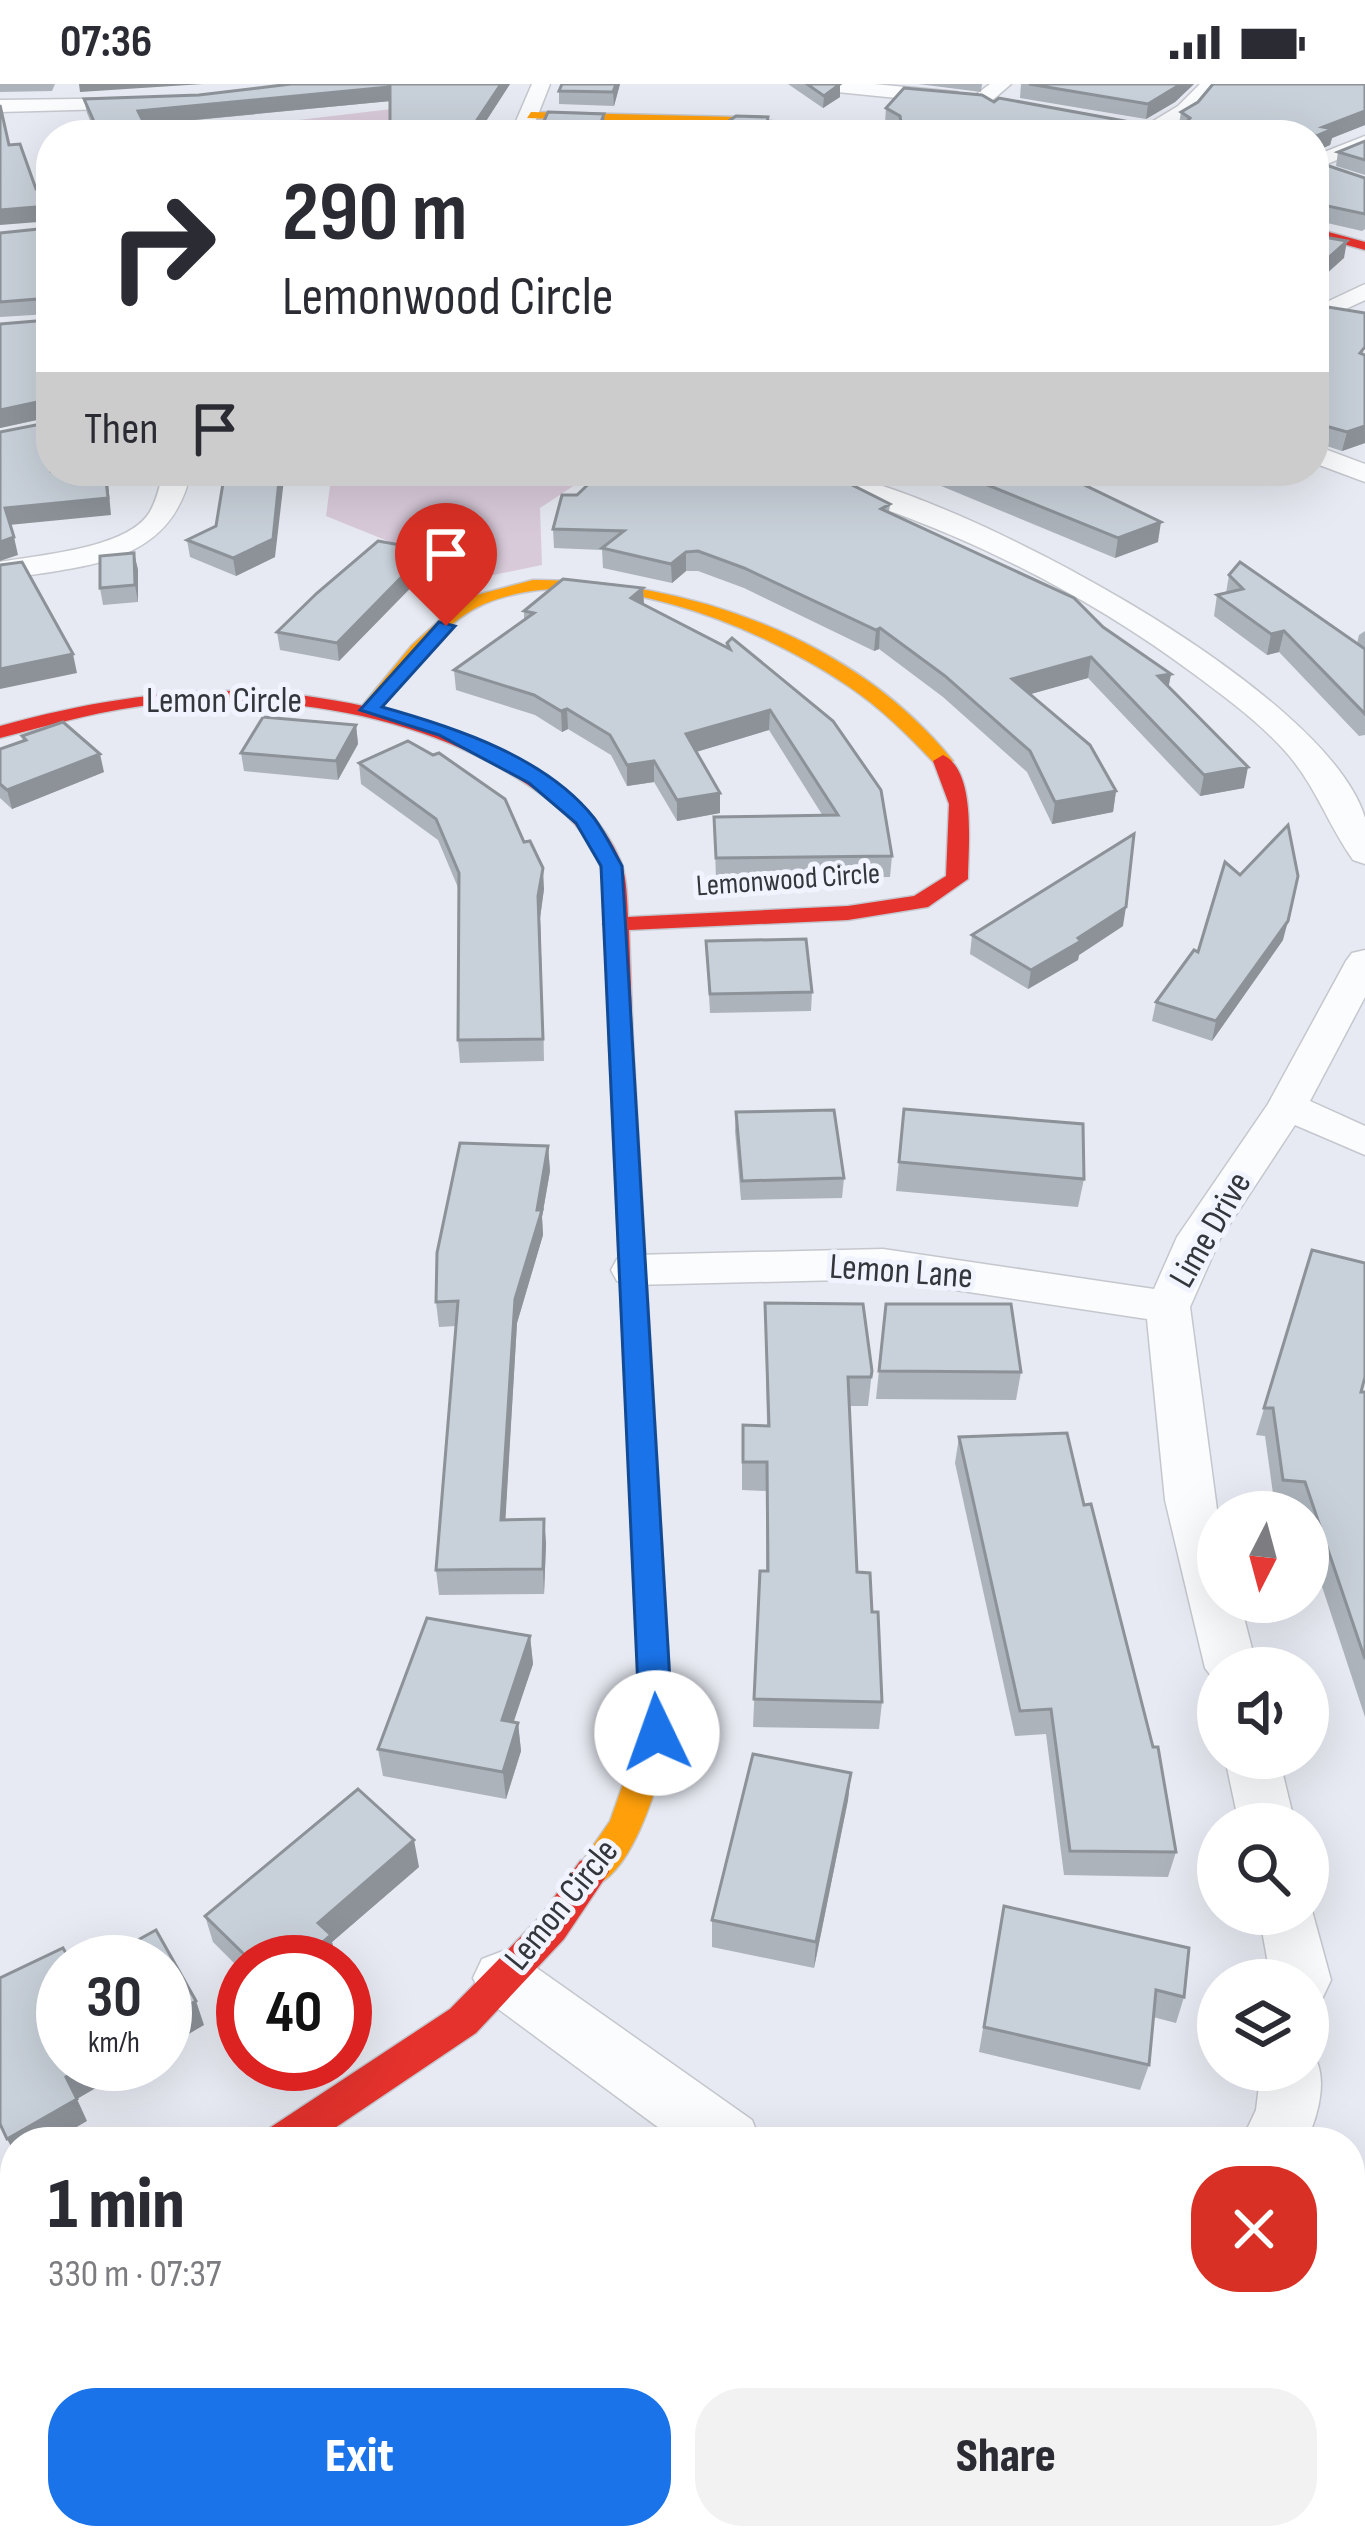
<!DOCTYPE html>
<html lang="en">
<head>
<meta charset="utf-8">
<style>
  :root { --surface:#fff; --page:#f2f2f3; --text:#2b2b33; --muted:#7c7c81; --accent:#1a73e8 }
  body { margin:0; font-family:"Sofia Sans Condensed",sans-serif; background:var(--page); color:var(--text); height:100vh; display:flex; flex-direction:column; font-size:45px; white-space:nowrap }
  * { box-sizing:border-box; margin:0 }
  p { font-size:39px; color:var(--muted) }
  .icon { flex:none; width:66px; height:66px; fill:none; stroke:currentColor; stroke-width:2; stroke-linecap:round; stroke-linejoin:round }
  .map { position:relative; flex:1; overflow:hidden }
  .details { position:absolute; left:0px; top:2043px; width:1365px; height:423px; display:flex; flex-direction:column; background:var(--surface); border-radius:48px 48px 0 0; box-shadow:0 12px 48px #0002 }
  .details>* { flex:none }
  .banner { position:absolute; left:36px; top:36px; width:1293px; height:366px; border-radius:48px; box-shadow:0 12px 48px #0002; background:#fff; color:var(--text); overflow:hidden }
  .needle { width:78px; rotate:186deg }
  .buttons { position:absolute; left:1197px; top:1407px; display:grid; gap:24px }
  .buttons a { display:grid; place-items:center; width:132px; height:132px; border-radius:50%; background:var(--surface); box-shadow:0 12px 48px #0002; font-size:60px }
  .speed { position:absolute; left:36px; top:1851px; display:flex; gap:24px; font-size:60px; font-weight:700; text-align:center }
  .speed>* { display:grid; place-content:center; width:156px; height:156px; border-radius:50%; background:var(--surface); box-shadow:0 12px 48px #0002; line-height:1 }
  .speed small { font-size:30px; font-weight:400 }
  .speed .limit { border:18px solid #d22; background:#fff; color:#111 }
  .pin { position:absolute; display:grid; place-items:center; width:102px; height:102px; color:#fff; margin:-123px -51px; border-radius:50% 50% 50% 0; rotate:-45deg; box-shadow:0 0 12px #0007 }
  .pin .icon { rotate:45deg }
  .me { position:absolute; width:132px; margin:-66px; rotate:357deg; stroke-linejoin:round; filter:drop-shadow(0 0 9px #0008) }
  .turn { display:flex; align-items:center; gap:42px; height:252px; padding:0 48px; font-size:54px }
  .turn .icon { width:156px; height:156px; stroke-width:2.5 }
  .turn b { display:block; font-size:84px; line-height:102px }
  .then { display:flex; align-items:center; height:114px; padding:0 48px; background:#0003; gap:24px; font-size:45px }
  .round { display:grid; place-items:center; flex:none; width:126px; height:126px; border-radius:48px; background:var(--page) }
  .overview { display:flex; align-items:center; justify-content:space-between; height:204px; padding:0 48px }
  h1 { font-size:72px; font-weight:800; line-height:90px }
  .action { display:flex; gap:24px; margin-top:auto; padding:24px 48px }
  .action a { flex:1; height:138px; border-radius:48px; background:var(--accent); color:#fff; font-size:48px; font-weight:800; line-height:138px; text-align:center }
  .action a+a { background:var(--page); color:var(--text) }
  .status { display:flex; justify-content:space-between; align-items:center; height:84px; padding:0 60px; background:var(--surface); direction:ltr }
  .status svg { height:33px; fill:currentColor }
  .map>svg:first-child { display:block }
</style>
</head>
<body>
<div class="status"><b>07:36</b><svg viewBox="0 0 49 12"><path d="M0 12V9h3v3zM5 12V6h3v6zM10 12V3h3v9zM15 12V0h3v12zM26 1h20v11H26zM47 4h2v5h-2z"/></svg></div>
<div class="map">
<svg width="1365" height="2464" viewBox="0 0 1365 2464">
  <rect width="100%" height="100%" fill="#e7eaf2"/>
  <g fill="#d9cada">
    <polygon points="417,22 399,51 170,51"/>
    <polygon points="332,387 596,387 540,424 542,481 479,494 326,432"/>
  </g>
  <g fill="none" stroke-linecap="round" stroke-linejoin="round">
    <g stroke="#c5c7ce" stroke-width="3">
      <g id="street">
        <polygon points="532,0 550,0 530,51 510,51"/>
        <polygon points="808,0 874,0 957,8 967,14 957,20 817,6"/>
        <polygon points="990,0 1011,0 988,20 974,20 974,12"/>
        <path d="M1200 0H1220C1203 21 1174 52 1145 50V42L1178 22Z"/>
        <polygon points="154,14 157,18 147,24 0,28 0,16"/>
        <polygon points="1365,52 1365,65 1314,85 1314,72"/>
        <polygon points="1365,200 1365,216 1314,240 1314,224"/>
        <polygon points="1314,361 1365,380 1365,398 1314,379"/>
        <path d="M163 387H191C171 484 81 481 0 496V478C38 471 122 465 147 432 156 420 160 402 163 387Z"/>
        <path d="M778 387C793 387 809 385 824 387 953 406 1327 604 1365 734 1365 747 1365 766 1365 780L1353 776C1328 741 1315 700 1285 667 1259 638 1226 614 1194 590 1070 498 931 433 782 393Z"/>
        <polygon points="1365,866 1365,913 1310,1017 1365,1042 1365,1071 1295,1041 1220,1155 1190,1223 1218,1433 1218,1518 1240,1518 1257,1584 1218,1584 1218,1601 1205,1584 1165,1416 1147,1235 883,1195 633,1201 617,1197 611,1186 617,1175 633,1171 883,1165 1154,1205 1177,1153 1268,1020 1346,877 1352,869"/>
        <polygon points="1225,1674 1279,1674 1295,1740 1239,1740"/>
        <polygon points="1308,1812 1331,1896 1322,1915 1308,1921 1308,1896 1271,1896 1259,1830 1308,1830"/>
        <polygon points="503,1867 524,1875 752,2036 761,2058 678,2058 482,1913 473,1894 482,1875"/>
        <path d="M1308 1964C1331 1987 1319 2030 1306 2058H1241L1256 2026 1261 1986H1308Z"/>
        <polygon points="15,2190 15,2259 0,2265 0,2196"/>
      </g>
    </g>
    <g stroke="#c5c7ce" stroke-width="3">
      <g id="slow">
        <polygon points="531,28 737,33 889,51 737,41 527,34"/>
        <path d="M533 496C685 495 855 554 953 677L943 683 936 681C909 652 881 624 848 602 756 540 594 474 484 520 438 540 407 592 376 630H362V622L412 561 456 521 473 512Z"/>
        <path d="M621 953 633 960 673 1649C659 1691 637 1787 592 1803L580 1799 575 1788 610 1737 641 1649 609 960Z"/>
      </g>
    </g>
    <g stroke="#c5c7ce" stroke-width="3">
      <g id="jam">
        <polygon points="1314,144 1365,158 1365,166 1314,152"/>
        <path d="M263 607C376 617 573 659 621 778 627 795 627 815 628 833L848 822 914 812 946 792 949 720 933 677 943 671C977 687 968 763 968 795L928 823 848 836 629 846 633 960 621 967 609 960 607 845 603 840 607 835C606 818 606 798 600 781 588 747 557 720 528 701 421 630 287 609 160 620 105 625 54 640 0 654V642C91 617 168 605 263 607Z"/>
        <polygon points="592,1773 604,1777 609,1788 564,1855 476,1949 314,2058 262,2058 268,2045 450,1925 540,1833 580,1777"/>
      </g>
    </g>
    <use href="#street" fill="#fbfcfd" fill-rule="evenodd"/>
    <use href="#slow" fill="#ff9f0a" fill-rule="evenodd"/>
    <use href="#jam" fill="#e5322d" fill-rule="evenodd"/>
  </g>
  <g fill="#acb3bb">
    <polygon points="0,0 55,0 52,7 0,8"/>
    <polygon points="291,0 510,0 477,51 390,51 390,17 145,41 150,51 96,51 87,29 84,15 199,11"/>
    <polygon points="562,0 620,0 614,22 559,20 559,7"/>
    <polygon points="788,0 840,0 840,13 823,24"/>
    <polygon points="918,0 982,0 981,8"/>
    <polygon points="1021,0 1194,0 1175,18 1146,35 1020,14"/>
    <polygon points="1365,0 1365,41 1332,54 1330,61 1314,68 1314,51 885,39 886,24 994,18 1141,40 1179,40 1181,28"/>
    <polygon points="1365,57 1365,91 1336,82 1338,68"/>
    <polygon points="1314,77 1365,94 1365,145 1362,147 1314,136"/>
    <polygon points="51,139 51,333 0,344 0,240 48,236 49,230 0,233 0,149 48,144"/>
    <polygon points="1314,222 1365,359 1342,367 1314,358"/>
    <polygon points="905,387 1107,387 1085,401 1158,458 1115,474"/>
    <polygon points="1206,387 1280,387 1237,401"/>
    <polygon points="577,411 890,420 889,428 1103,543 1171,590 1168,603 1244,704 1200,712 1088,594 1030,610 1116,707 1113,728 1052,740 1027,688 943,613 879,565 874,567 744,504 698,487 686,487 672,499 603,484 602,466 554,464 553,445"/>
    <polygon points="216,442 275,473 236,492 190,473 187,456"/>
    <polygon points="428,466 430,484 339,577 280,566 277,548"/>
    <polygon points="134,469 138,486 138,518 103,521 100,504"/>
    <polygon points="1229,491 1357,560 1359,551 1365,547 1365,651 1359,652 1279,568 1267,571 1214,532 1217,511 1226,509"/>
    <polygon points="643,504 644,520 727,563 727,559 892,772 890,793 716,795 714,733 823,732 769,646 696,668 720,729 677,737 654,698 627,702 611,671 568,645 562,648 535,631 456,606 454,586 524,536 524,527"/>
    <polygon points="356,641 358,660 338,696 244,687 241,669"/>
    <polygon points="22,652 104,688 12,725 0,714 0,665 23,657"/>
    <polygon points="359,679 544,805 540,834 544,977 460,979 458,956 459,806 438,756 361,700"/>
    <polygon points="1123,842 1079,871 1078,876 1028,905 970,870 972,851"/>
    <polygon points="1283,856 1212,957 1152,937 1156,918 1198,868"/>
    <polygon points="706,857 812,908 811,927 710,929"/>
    <polygon points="904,1025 1084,1095 1078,1123 896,1107"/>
    <polygon points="736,1028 844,1094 842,1114 741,1116 735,1047"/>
    <polygon points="548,1062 550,1087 542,1133 543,1151 517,1239 505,1436 544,1435 546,1460 544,1510 439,1511 436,1486 456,1242 439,1243 436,1218"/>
    <polygon points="1312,1166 1361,1308 1365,1308 1365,1633 1308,1460 1308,1428 1275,1424 1265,1352 1256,1351"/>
    <polygon points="765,1219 872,1287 868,1322 849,1322 857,1488 872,1528 882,1618 879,1645 753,1643 760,1487 766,1487 766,1407 742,1406 742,1370 743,1341 767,1342"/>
    <polygon points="886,1220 1021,1288 1016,1316 876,1315"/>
    <polygon points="959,1353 1176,1768 1168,1793 1064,1791 1046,1650 1015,1652 955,1379"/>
    <polygon points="530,1552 533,1580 513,1638 518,1639 521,1667 506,1715 383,1692 378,1665"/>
    <polygon points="851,1689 848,1716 814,1884 712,1863 712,1836"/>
    <polygon points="419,1783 332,1858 336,1878 243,1878 243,1888 213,1858 205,1832"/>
    <polygon points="1004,1822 1184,1913 1176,1939 1153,1933 1149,1981 1140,2006 979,1968"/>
    <polygon points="767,2451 787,2451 779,2462"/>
  </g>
  <g fill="#8c9298">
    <polygon points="79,0 203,0 80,8"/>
    <polygon points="501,0 510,0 477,51 467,51"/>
    <polygon points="616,0 620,0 614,22 613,8"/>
    <polygon points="840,0 840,13 823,24 824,12"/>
    <polygon points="1181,0 1194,0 1175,18 1146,35 1148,20"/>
    <polygon points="390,3 391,17 140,41 138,27"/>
    <polygon points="1365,27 1365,41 1332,54 1330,61 1314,68 1314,53 1323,43"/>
    <polygon points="604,30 605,45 602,51 596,51"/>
    <polygon points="48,122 51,137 0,141 0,126"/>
    <polygon points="1347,157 1344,174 1314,201 1314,187"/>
    <polygon points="47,316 50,333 0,344 0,326"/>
    <polygon points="1365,342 1365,359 1342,367 1347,348"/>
    <polygon points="107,387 111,431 9,441 5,424"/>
    <polygon points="280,387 285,387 275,473 236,492 233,474"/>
    <polygon points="1080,387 1107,387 1067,413 1070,394"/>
    <polygon points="1240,387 1280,387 1237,401"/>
    <polygon points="1161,438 1158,458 1115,474 1118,454"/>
    <polygon points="14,453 18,471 0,477 0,458"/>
    <polygon points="428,466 430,484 339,577 337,559"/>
    <polygon points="686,468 686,487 672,499 671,480"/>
    <polygon points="134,469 138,486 138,518 135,501"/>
    <polygon points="643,504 644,523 631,514"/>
    <polygon points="880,544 879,565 874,567 876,546"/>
    <polygon points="1284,547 1279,568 1267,571 1271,550"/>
    <polygon points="73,570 77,589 0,605 0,585"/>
    <polygon points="1091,573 1088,594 1010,616 1012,595"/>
    <polygon points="1171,590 1167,611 1158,592"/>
    <polygon points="567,625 568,645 562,648 561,627"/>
    <polygon points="770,626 769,646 686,671 686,650"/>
    <polygon points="356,641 358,660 338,696 336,677"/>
    <polygon points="100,670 104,688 12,725 7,706"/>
    <polygon points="654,677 654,698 627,702 627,681"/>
    <polygon points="1248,683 1244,704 1200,712 1204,691"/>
    <polygon points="1116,707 1113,728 1052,740 1055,718"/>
    <polygon points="720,709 720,729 677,737 677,716"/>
    <polygon points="543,784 544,805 540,834 544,977 538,812"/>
    <polygon points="1126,823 1123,842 1079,871 1078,876 1028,905 1031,886"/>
    <polygon points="1288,837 1283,856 1212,957 1216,937"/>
    <polygon points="548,1062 550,1087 542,1133 543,1151 517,1239 504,1460 501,1436 515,1215 537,1126"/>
    <polygon points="544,1435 546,1460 544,1510 543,1485"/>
    <polygon points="530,1552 533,1580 505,1664 502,1636"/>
    <polygon points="518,1639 521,1667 506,1715 503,1688"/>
    <polygon points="851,1689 848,1716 814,1884 816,1858"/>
    <polygon points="414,1756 419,1783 332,1858 337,1877 300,1878 318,1839"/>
    <polygon points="196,1917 204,1941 165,1964 165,1936"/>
    <polygon points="88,1980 137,1980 77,2015 87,2037 51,2058 15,2058 15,2070 7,2055 66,1993"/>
  </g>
  <g fill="#c8d0d9" stroke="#8c9298" stroke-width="3">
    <polygon points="291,0 501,0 467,51 390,51 390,3 138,27 150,51 100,51 84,15 199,11"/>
    <polygon points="562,0 616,0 613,8 559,7"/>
    <polygon points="807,0 840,0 824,12"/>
    <polygon points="1029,0 1181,0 1148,20"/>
    <polygon points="1213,0 1365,0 1365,27 1323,43 1333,45 1314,53 1314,51 862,51 872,39 901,38 900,32 886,24 904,4 982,11 994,18 999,14 1141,40 1185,40 1190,34 1181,28 1198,18"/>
    <polygon points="0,21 9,61 20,60 36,105 43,105 48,122 0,126"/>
    <polygon points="548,28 604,30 596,51 538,51"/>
    <polygon points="736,32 768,33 765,51 712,51 713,48"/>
    <polygon points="1365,57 1365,76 1338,68"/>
    <polygon points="1314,77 1365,94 1365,130 1314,119 1314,136"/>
    <polygon points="51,139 51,320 47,316 0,326 0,240 48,236 51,214 0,218 0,149 48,144"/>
    <polygon points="1314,144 1326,148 1318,152 1347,157 1314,187"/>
    <polygon points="1314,222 1317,227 1328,223 1365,229 1365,263 1360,269 1365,271 1365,342 1347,348 1315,339 1314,353"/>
    <polygon points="51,338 51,387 105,387 108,414 5,424 14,453 0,458 0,348"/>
    <polygon points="225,387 280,387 273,455 233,474 187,456 216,442"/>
    <polygon points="602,387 813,387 842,396 890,420 881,425 1074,514 1103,543 1171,590 1158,592 1248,683 1204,691 1091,573 1012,595 1090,661 1116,707 1055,718 1030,667 945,592 880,544 876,546 744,484 698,467 686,468 671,480 602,464 624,447 553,445 562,411 577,411"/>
    <polygon points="953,387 1080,387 1070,394 1161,438 1118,454"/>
    <polygon points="378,457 428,466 337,559 277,548 317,509"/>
    <polygon points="134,469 135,501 100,504 100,472"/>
    <polygon points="22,478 73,570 0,585 0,481"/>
    <polygon points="1240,478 1365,565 1365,630 1284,547 1271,550 1217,511 1243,505 1229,491"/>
    <polygon points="563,495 643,504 631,514 730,565 727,559 732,554 833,637 881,706 892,772 716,774 714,733 838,731 770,626 686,650 720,709 677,716 654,677 627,681 610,651 567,625 561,627 534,611 454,586 534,529 524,527"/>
    <polygon points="263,633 356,641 336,677 241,669"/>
    <polygon points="63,638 100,670 7,706 0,700 0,665 26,656 22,652"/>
    <polygon points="408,657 433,671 439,669 505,715 524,758 530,757 543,784 538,812 543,955 458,956 459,789 436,735 359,679"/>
    <polygon points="1288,741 1298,792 1288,837 1216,937 1156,918 1194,866 1198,868 1225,778 1240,791"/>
    <polygon points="1134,750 1126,823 1078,854 1081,857 1031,886 972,851"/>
    <polygon points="806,855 812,908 710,910 706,857"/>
    <polygon points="904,1025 1083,1040 1084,1095 899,1078"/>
    <polygon points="834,1026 844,1094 742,1097 736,1028"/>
    <polygon points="460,1059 548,1062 537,1126 542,1126 515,1215 501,1436 544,1435 543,1485 436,1486 458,1217 436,1218 437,1169"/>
    <polygon points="1312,1166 1365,1179 1365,1293 1361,1308 1365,1308 1365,1575 1305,1398 1283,1396 1273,1324 1264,1324"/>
    <polygon points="765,1219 863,1220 872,1287 871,1293 848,1293 857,1488 870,1489 872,1528 878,1528 882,1618 754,1615 760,1487 768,1487 767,1378 743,1378 743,1341 769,1342"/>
    <polygon points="886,1220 1011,1220 1021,1288 879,1287"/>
    <polygon points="1067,1349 1084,1421 1091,1420 1153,1663 1158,1663 1176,1768 1070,1767 1051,1625 1020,1627 959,1353"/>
    <polygon points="427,1534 530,1552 502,1636 518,1639 503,1688 378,1665"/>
    <polygon points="753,1670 851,1689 816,1858 712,1836"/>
    <polygon points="358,1705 414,1756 318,1839 331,1851 300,1878 252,1878 205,1832"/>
    <polygon points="1004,1822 1189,1864 1184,1913 1156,1906 1149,1981 984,1943"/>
    <polygon points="156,1846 196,1917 165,1936 165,1878 98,1878"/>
    <polygon points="63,1864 71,1878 63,1878 63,1980 88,1980 66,1993 77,2015 7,2055 0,2040 0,1894"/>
  </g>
  <path fill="#1a73e8" stroke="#114b97" stroke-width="3" d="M439 538 455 542 382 623C454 643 546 673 594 734 605 749 613 766 622 782L673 1649 668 1659 657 1663 645 1659 640 1649 601 782 576 739 529 699 439 651 360 626Z"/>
  <g text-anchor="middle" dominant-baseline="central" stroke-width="10" stroke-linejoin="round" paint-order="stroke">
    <g font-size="30" fill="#34363c" stroke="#f1f4fe">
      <text transform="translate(788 796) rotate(-4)">Lemonwood Circle</text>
    </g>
    <g font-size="36" fill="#34363c" stroke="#f1f4fe">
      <text x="224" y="617">Lemon Circle</text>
      <text transform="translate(1211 1146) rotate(-60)">Lime Drive</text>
      <text transform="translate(901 1188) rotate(4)">Lemon Lane</text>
      <text transform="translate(562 1821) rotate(-51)">Lemon Circle</text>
    </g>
  </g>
</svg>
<div class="buttons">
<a><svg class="needle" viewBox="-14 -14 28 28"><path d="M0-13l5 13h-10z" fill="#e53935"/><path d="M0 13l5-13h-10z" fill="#7c7c81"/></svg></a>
<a><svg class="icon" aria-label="sound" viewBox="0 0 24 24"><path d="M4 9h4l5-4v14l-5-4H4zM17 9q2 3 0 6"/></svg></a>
<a><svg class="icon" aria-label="search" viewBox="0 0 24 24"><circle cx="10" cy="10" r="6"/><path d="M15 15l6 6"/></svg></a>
<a><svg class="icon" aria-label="layers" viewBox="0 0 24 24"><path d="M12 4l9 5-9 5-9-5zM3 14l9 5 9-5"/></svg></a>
</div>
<div class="speed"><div>30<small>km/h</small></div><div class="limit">40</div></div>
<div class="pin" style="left:446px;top:542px;background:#d93025"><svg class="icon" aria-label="arrive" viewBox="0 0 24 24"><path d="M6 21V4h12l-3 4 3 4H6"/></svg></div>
<svg class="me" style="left:657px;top:1649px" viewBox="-20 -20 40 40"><circle r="19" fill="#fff"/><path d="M0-13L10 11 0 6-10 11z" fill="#1a73e8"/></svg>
<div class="banner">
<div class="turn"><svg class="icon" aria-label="right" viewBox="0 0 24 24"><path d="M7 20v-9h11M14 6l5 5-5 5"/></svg><div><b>290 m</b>Lemonwood Circle</div></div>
<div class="then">Then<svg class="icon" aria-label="arrive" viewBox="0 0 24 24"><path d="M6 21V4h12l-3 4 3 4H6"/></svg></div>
</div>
<section class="details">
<div class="overview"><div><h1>1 min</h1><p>330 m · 07:37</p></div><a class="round" style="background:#d93025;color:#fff"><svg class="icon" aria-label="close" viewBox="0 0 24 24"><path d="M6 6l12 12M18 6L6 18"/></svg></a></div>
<div class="action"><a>Exit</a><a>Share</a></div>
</section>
</div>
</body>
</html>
